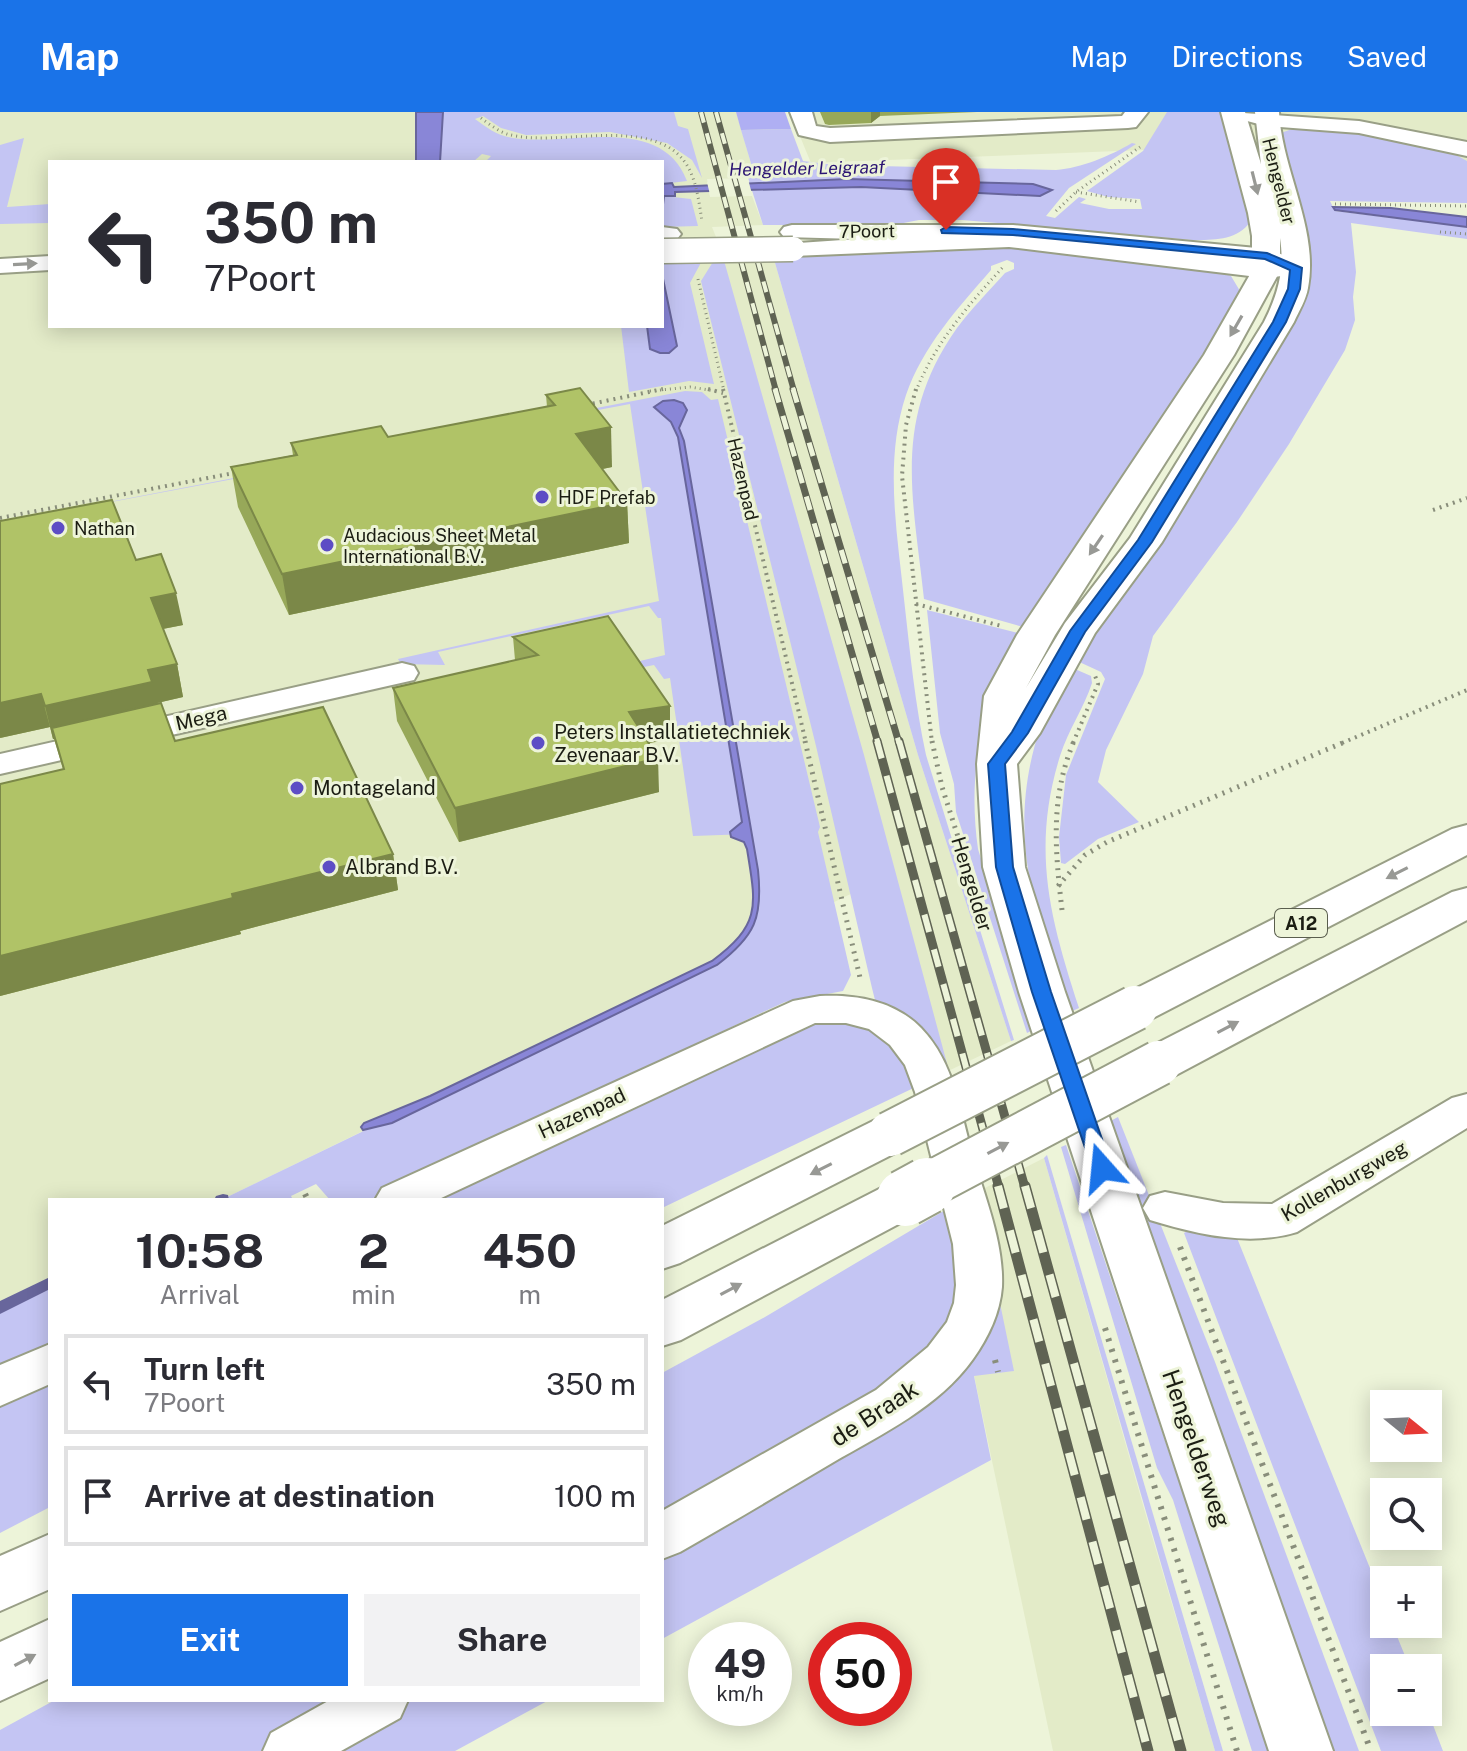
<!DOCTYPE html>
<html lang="en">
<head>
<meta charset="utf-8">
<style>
  :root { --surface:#fff; --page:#f2f2f3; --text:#2b2b33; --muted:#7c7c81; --line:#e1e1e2; --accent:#1a73e8 }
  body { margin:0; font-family:"Public Sans",sans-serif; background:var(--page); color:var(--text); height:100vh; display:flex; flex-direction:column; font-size:30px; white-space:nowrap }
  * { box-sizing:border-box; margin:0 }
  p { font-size:26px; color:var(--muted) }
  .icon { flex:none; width:44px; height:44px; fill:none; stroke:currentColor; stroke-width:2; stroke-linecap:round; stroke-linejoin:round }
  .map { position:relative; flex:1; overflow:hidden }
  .side { position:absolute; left:48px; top:1086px; width:616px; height:504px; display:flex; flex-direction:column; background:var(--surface); border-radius:0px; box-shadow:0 4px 20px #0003 }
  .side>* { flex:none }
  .hud { position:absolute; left:48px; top:48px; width:616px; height:168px; border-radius:0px; box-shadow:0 4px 20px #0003; background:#fff; color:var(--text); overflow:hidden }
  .needle { width:52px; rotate:108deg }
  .tools { position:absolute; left:1370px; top:1278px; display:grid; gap:16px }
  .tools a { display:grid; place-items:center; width:72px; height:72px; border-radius:0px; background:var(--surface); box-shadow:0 4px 20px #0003; font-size:40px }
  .speed { position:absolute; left:688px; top:1510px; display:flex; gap:16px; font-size:40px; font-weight:700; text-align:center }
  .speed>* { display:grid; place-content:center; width:104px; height:104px; border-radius:50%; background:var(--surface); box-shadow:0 4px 20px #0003; line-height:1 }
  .speed small { font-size:20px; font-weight:400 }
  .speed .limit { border:12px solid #d22; background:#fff; color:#111 }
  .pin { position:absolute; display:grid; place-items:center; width:68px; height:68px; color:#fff; margin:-82px -34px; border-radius:50% 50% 50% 0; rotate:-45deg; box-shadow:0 0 8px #0007 }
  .pin .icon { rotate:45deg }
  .me { position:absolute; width:88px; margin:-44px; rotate:342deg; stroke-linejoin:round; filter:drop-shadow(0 0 6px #0008) }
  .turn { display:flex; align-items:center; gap:28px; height:168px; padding:0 24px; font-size:36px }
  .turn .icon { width:104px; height:104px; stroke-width:2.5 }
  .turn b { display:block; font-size:56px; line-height:68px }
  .eta { display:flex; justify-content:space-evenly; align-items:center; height:136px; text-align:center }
  .eta b { font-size:48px; font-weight:700; line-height:56px }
  .primary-button { display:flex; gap:16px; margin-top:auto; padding:16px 24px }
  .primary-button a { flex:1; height:92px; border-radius:0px; background:var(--accent); color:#fff; font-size:32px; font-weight:700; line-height:92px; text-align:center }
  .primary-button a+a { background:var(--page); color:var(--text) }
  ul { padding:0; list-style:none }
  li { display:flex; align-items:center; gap:24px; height:100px; margin:0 16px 12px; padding:0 8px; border:4px solid var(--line); border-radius:0px }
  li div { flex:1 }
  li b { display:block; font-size:30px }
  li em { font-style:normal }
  header { display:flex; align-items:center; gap:48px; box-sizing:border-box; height:112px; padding:0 40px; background:var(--accent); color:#fff }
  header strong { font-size:38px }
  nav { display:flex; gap:44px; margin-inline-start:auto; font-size:28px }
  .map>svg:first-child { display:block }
</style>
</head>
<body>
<header>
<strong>Map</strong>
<nav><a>Map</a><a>Directions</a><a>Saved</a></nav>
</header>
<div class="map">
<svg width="1467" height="1639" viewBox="0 0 1467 1639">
  <rect width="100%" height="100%" fill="#edf4d9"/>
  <g fill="#e3ebc8" fill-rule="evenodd">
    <path d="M0 0H736L753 58 748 66 707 67 710 85 752 84 763 113 712 115 724 145 773 144 918 643 1011 929 944 961 861 777 221 1088H50V1171L0 1196ZM50 50H662V214H50Z"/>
    <polygon points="790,0 1467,0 1467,54 1360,37 1220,35 811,51"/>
    <polygon points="1044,1046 1147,1407 1215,1639 1053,1639 974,1263 1013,1259 977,1080"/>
  </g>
  <g fill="#c4c5f3">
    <path d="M443 0H674L678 14 688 17 702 66 692 48 667 31 610 20 526 23 501 16 483 4 475 7C487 16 498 24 513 26 568 35 661 0 687 69L662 72V50H485L491 44 482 42 473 50H440Z"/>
    <path d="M1167 0H1227L1250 110C1237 129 1212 128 1192 128L962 108H919L893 113H763L748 66 753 58 741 18 791 17 803 49 835 53 1056 58C1081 56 1110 44 1132 31L1136 32 1069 76 1046 104 1055 106 1079 85 1086 87 1080 91 1109 97H1142L1140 87 1108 85 1087 79 1143 39Z"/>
    <path d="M1295 16C1346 19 1424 22 1467 49V91L1330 89 1335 99 1467 115V127L1351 111 1356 160 1353 185 1355 208 1345 238 1289 332 1237 410 1153 524 1143 562 1106 638 1098 670 1139 710 1098 727 1065 752 1061 751 1059 725 1066 663 1105 567 1101 560 1075 548 1288 211 1278 22Z"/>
    <polygon points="24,26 7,95 50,92 50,111 0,112 0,33"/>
    <polygon points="664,84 691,87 698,114 662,115"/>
    <path d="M962 134H1036L1218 158 1231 164 1240 179 1231 204 1030 517 924 487C913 384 892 308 957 216 971 197 989 179 1005 161L1014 157V151L1007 148 991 154V158C958 196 923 234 906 283 884 349 897 419 904 487 910 540 915 592 926 643L1014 928 1011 929 918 643 773 144 877 141Z"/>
    <polygon points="704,145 690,171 714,272 689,269 629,280 621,214 662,214 662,146"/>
    <polygon points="716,145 723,145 864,643 949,959 938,965 875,888 872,876 816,634 701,169"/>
    <polygon points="685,279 702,280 711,288 718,287 820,715 818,720 851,863 843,879 785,890 761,901 369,1088 330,1088 316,1072 291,1084 293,1088 221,1088 717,848 743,826 757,802 749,722 693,724 670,566 664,567 654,553 644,555 640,549 665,543 661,506 658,506 649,494 438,540 445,553 401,552 398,547 659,489 630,292 0,411"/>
    <path d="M927 498 1026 523C1013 551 995 579 986 608 973 649 972 694 978 737L1033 918 1027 921 956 700 954 672 940 621Z"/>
    <path d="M1068 554 1091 564 1092 571C1084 596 1068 618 1060 644 1031 738 1050 806 1079 896L1068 901C1035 799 1005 723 1040 616 1047 595 1059 574 1068 554Z"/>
    <polygon points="843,903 891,924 922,972 662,1096 662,1088 414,1088 781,914"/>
    <polygon points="1118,1005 1215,1250 1359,1639 1326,1639 1105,1012"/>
    <polygon points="1066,1033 1269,1639 1252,1639 1173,1388 1157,1356 1061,1035"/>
    <polygon points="1047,1043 1223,1639 1215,1639 1044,1046"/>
    <polygon points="977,1080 1014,1259 974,1264 991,1348 662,1527 662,1437 951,1266"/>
    <polygon points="952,1094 959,1186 945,1225 920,1258 662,1416 662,1261 765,1205"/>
    <polygon points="1197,1114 1235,1121 1384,1491 1384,1512 1392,1512 1410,1556 1384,1556 1384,1600 1428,1600 1443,1639 1381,1639 1184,1121"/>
    <polygon points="50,1171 50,1243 0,1266 0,1196"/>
    <polygon points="50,1260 50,1395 0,1421 0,1284"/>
    <polygon points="55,1588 358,1588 267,1639 0,1639 0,1618"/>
    <polygon points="413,1588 549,1588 455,1639 325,1639"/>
  </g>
  <polygon fill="#afaff3" points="736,0 785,0 791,17 741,18"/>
  <g fill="#8986d7" stroke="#68669c" stroke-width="2">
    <polygon points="416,0 443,0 440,50 416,50"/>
    <polygon points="847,67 1033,72 1052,78 1040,84 861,75 675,80 675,84 664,84 662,101 662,72 672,71 674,75"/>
    <polygon points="1333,95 1391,96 1467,105 1467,115 1335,98"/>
    <polygon points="662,162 677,234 669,241 660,241 650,237 647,214 662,214"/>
    <path d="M674 288 683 291 687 298 679 316 684 329 758 758C763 806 755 824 717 853L392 1011 363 1018 361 1015 364 1011 430 984 712 849C762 812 756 793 747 737L744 730 731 725 730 720 742 710 678 325 671 310 654 295 663 289Z"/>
  </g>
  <polygon fill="#edf4d9" points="748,67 752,82 710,83 707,70"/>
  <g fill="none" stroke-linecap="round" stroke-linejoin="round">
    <g fill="#68669c" fill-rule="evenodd">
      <polygon points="223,1082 228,1083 229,1088 214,1088 216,1084"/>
      <polygon points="50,1165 50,1177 0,1202 0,1189"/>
    </g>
    <g stroke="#999f86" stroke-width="4">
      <g id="minor">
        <polygon points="790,0 812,0 816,14 830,16 1122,4 1125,0 1148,0 1136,15 1128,16 830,30 799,23"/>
        <polygon points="1229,0 1359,9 1467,30 1467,44 1359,21 1266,14 1232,5"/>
        <polygon points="792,113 1013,113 1267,137 1305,151 1308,156 1305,161 1266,166 1009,135 793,144 784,142 781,137 784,132 857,127 784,125 780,120 784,115"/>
        <polygon points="662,115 677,117 681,122 677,127 662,129"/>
        <polygon points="50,144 50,158 0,161 0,147"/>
        <polygon points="402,551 414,554 418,561 414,568 0,662 0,642"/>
        <path d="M820 884C856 882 895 889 921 916 955 951 960 1001 973 1044 985 1086 1004 1131 1002 1175 1000 1201 988 1226 973 1247 939 1295 882 1322 832 1351 781 1381 731 1411 680 1440L662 1447V1399L876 1278 928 1235 947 1210 954 1191 956 1173 953 1132 915 980 905 953 890 933 869 917 846 911H815L437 1088H375L382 1076 793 889Z"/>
        <path d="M1467 982V1016L1297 1120C1249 1135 1196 1122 1150 1108L1143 1096 1150 1084 1165 1080 1223 1091 1272 1092 1452 986Z"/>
        <polygon points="50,1232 50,1272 0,1294 0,1253"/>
        <polygon points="330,1588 408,1588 400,1606 341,1639 263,1639 271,1621"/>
      </g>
    </g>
    <g stroke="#999f86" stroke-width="4">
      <path id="major" d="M1221 0H1245L1261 52 1255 0H1279C1282 59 1319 117 1308 176 1306 188 1299 199 1294 210L1162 430 1095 521 1040 621 1017 652 1025 755 1065 880 1333 1639H1269L1019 880 983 755 977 652 984 584 1017 523 1204 243 1252 159V124L1248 101ZM1280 126C1285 158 1278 182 1264 210L1130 426 1065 511 1026 576 1055 523 1234 243 1280 159Z"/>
    </g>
    <g stroke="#999f86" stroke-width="4">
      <g id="highway">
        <polygon points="1467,713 1467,743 1151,907 1135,912 1119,907 1112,896 1119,885 1452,717"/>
        <polygon points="1467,776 1467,808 1176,963 1159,968 1142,963 1135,951 1142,939 1452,780"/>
        <polygon points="890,1004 907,1009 914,1022 907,1035 680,1151 662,1157 662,1114 873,1009"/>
        <polygon points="905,1067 923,1073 930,1086 923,1099 681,1228 662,1234 662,1188 887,1073"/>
        <polygon points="50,1422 50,1477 0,1499 0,1444"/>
        <polygon points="50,1507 50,1566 0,1589 0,1530"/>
      </g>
    </g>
    <g stroke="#898e7b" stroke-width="3" stroke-dasharray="1 4" stroke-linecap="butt">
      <path d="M481 6C489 12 498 19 507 22 558 37 657 0 688 55 697 71 699 91 702 109"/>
      <polyline points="1076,80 1140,90"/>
      <polyline points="1335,92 1467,94"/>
      <polyline points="1056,99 1076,80 1140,35"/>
      <polyline points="1440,120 1467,122"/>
      <polyline points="698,167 724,279"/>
      <polyline points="650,279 690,275 716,279"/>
      <path d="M916 279C935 231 969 192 1004 154"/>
    </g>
    <g stroke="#898e7b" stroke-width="4" stroke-dasharray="2 5" stroke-linecap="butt">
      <polyline points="708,277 723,281"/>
      <polyline points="723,277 806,631"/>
      <polyline points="916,277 906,313 902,364 932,631"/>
      <polyline points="586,293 663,277"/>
      <polyline points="1433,398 1467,386"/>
      <polyline points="0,406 239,360"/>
      <polyline points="916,492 1002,514"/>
      <polyline points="1073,631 1098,572 1094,561"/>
      <polyline points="1342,631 1467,578"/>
    </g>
    <g stroke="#898e7b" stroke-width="5" stroke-dasharray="2 6" stroke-linecap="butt">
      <polyline points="805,629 861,870"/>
      <polyline points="932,629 942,675 960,731"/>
      <polyline points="1058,774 1085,743 1107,730 1347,629"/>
      <path d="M1062 798C1055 737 1050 686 1074 629"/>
    </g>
    <g stroke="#898e7b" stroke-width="6" stroke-dasharray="3 8" stroke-linecap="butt">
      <polyline points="305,1082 308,1088"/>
      <polyline points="1180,1135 1371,1639"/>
      <polyline points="1105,1216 1237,1639"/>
      <polyline points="995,1248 998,1260"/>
    </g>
    <use href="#minor" fill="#fff" fill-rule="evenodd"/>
    <use href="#major" fill="#fff" fill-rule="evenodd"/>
    <use href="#highway" fill="#fff" fill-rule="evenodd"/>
    <g stroke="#5f6353" stroke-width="6">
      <g id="rail-far3">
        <polyline points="701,0 776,279"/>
        <polyline points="716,0 794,279"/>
      </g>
    </g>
    <g stroke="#5f6353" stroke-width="7">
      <g id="rail-far2">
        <polyline points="775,277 878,631"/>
        <polyline points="793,277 899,631"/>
      </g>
    </g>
    <g stroke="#5f6353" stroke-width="9">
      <g id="rail-far1">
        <polyline points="877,629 999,1076"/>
        <polyline points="899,629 1025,1076"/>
      </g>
    </g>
    <g stroke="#5f6353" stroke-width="11">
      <g id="rail">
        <polyline points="998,1074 1148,1639"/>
        <polyline points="1025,1074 1181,1639"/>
      </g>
    </g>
    <use href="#rail-far3" stroke="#edf4d9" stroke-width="4" stroke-dasharray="11" stroke-linecap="butt"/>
    <use href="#rail-far2" stroke="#edf4d9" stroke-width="5" stroke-dasharray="14" stroke-linecap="butt"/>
    <use href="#rail-far1" stroke="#edf4d9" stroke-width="6" stroke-dasharray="18" stroke-linecap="butt"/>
    <use href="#rail" stroke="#edf4d9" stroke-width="8" stroke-dasharray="23" stroke-linecap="butt"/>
    <g stroke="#999f86" stroke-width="27" stroke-linecap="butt">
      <polyline id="minor-bridge" points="663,139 793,137"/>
    </g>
    <g stroke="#999f86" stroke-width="48" stroke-linecap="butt">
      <g id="highway-bridge-far1">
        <polyline points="890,1022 1135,896"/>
        <polyline points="923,1076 1159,951"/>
      </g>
    </g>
    <g stroke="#999f86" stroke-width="60" stroke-linecap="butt">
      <polyline id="highway-bridge" points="905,1086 927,1074"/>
    </g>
    <use href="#minor-bridge" stroke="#fff" stroke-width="24"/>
    <use href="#highway-bridge-far1" stroke="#fff" stroke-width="44"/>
    <use href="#highway-bridge" stroke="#fff" stroke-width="56"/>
  </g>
  <g fill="#97a859">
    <polygon points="820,0 977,0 880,4 871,11 829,13 825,12"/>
    <polygon points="546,283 612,355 602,357 627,390 629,431 289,503 238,395 231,355 293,343 291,331 388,325 547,295"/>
    <polygon points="136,448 183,513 163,517 177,552 183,585 157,591 175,629 393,742 398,778 240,819 241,822 0,884 0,672 63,657 54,627 53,627 50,615 0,626"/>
    <polygon points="513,525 670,628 649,631 659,680 459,730 397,609 393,576 515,548"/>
  </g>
  <g fill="#7b8848">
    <polygon points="871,0 880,0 880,4 871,11"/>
    <polygon points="611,315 612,355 578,362 576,322"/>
    <polygon points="627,390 629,431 289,503 282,462"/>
    <polygon points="176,481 183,513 157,518 151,486"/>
    <polygon points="177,552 183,585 157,591 159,603 53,627 45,594 148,558"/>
    <polygon points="41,582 50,615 0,626 0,591"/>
    <polygon points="670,594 670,628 630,633 629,600"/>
    <polygon points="658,646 659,680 459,730 455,696"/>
    <polygon points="393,742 398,778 240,819 241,822 0,884 0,844 232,782"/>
  </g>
  <g fill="#b0c367" stroke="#7b8848" stroke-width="2">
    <polygon points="580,276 611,315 576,322 627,390 282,462 231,355 297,343 291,331 381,314 388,325 555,293 546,283"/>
    <polygon points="112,388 136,448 161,442 176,481 151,486 177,552 148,558 152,570 45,594 41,582 0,591 0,409"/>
    <polygon points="608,504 670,594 629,600 658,646 455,696 393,576 538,543 513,525"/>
    <polygon points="161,591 175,629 323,595 393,742 232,782 233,786 0,844 0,672 64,657 52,616"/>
  </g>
  <defs><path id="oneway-solid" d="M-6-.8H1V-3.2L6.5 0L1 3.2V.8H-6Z" transform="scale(2)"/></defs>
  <g fill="#989995">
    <use href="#oneway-solid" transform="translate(1255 71) rotate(76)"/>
    <use href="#oneway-solid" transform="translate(25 152) rotate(-3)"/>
    <use href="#oneway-solid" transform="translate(1236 214) rotate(120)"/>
    <use href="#oneway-solid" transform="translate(1096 433) rotate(124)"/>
    <use href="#oneway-solid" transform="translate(1397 761) rotate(153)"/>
    <use href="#oneway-solid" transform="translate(1228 915) rotate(-28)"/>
    <use href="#oneway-solid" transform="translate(998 1036) rotate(-28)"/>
    <use href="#oneway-solid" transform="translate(821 1057) rotate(153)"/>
    <use href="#oneway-solid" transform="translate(731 1177) rotate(-28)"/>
    <use href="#oneway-solid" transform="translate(25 1548) rotate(-28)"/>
  </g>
  <polygon fill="#1a73e8" stroke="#114b97" stroke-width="2" points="946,115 1013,117 1267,141 1302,156 1300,177 1286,210 1152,430 1085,520 1028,621 1005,652 1013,755 1051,880 1112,1056 1109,1061 1095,1061 1092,1056 1032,880 996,755 988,652 1012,620 1070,519 1138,428 1273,210 1288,177 1290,158 1265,147 1013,123 942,121 941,118"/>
  <g fill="#5d4dc5" stroke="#edf4d9" stroke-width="3">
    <circle cx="542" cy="385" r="8"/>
    <circle cx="58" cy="416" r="8"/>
    <circle cx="327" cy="433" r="8"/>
    <circle cx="538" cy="631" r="8"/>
    <circle cx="297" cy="676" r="8"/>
    <circle cx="329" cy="755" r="8"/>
  </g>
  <g text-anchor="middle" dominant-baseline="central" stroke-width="6" stroke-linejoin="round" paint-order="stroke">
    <g font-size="18" font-style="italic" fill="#2b1473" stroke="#edf4d9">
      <text transform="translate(807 56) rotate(-1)">Hengelder Leigraaf</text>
    </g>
    <g font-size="18" fill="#1b1d13" stroke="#edf4d9">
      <text transform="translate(1279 69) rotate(76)">Hengelder</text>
      <text transform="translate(867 119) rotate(-1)">7Poort</text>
      <text transform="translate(743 367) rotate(77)">Hazenpad</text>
    </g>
    <g font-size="18" fill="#1b1d13" stroke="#edf4d9" text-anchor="start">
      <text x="558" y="385">HDF Prefab</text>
      <text x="74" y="416">Nathan</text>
      <text x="343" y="423">Audacious Sheet Metal<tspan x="343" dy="21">International B.V.</tspan></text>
    </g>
    <rect fill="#edf4d9" stroke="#5a5e4e" stroke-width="2" x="1275" y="797" width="52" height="28" rx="6"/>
    <g font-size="18" font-weight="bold" fill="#1b1d13">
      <text x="1301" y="811">A12</text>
    </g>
    <g font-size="20" fill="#1b1d13" stroke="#edf4d9">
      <text transform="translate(201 606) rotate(-13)">Mega</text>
      <text transform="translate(972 772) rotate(73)">Hengelder</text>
      <text transform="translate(582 1001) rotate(-25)">Hazenpad</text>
      <text transform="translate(1344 1069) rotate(-30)">Kollenburgweg</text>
    </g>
    <g font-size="20" fill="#1b1d13" stroke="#edf4d9" text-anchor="start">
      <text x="554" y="620">Peters Installatietechniek<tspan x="554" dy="23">Zevenaar B.V.</tspan></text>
      <text x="313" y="676">Montageland</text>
      <text x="345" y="755">Albrand B.V.</text>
    </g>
    <g font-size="24" fill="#1b1d13" stroke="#edf4d9">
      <text transform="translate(874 1301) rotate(-33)">de Braak</text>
      <text transform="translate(1197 1336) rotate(71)">Hengelderweg</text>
    </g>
  </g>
</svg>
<div class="tools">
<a><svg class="needle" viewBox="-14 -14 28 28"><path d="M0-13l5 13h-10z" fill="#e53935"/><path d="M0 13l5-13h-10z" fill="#7c7c81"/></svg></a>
<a><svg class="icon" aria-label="search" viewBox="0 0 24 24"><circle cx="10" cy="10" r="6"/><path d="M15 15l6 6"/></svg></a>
<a>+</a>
<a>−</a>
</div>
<div class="speed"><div>49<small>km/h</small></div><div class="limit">50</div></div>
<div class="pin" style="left:946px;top:118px;background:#d93025"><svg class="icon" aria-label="arrive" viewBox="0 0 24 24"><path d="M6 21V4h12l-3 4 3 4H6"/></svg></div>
<svg class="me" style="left:1102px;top:1056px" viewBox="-20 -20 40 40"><path d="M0-17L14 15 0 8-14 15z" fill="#1a73e8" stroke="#fff" stroke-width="4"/></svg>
<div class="hud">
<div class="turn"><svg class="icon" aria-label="left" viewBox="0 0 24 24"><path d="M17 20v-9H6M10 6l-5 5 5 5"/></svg><div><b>350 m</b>7Poort</div></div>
</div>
<section class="side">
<div class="eta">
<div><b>10:58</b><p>Arrival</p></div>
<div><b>2</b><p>min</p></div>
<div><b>450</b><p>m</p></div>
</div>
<ul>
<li><svg class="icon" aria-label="left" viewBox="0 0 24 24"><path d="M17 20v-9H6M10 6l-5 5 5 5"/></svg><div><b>Turn left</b><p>7Poort</p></div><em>350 m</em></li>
<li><svg class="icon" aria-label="arrive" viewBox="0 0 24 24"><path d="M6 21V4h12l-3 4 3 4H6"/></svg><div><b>Arrive at destination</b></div><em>100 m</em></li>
</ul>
<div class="primary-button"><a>Exit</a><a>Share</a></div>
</section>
</div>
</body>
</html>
